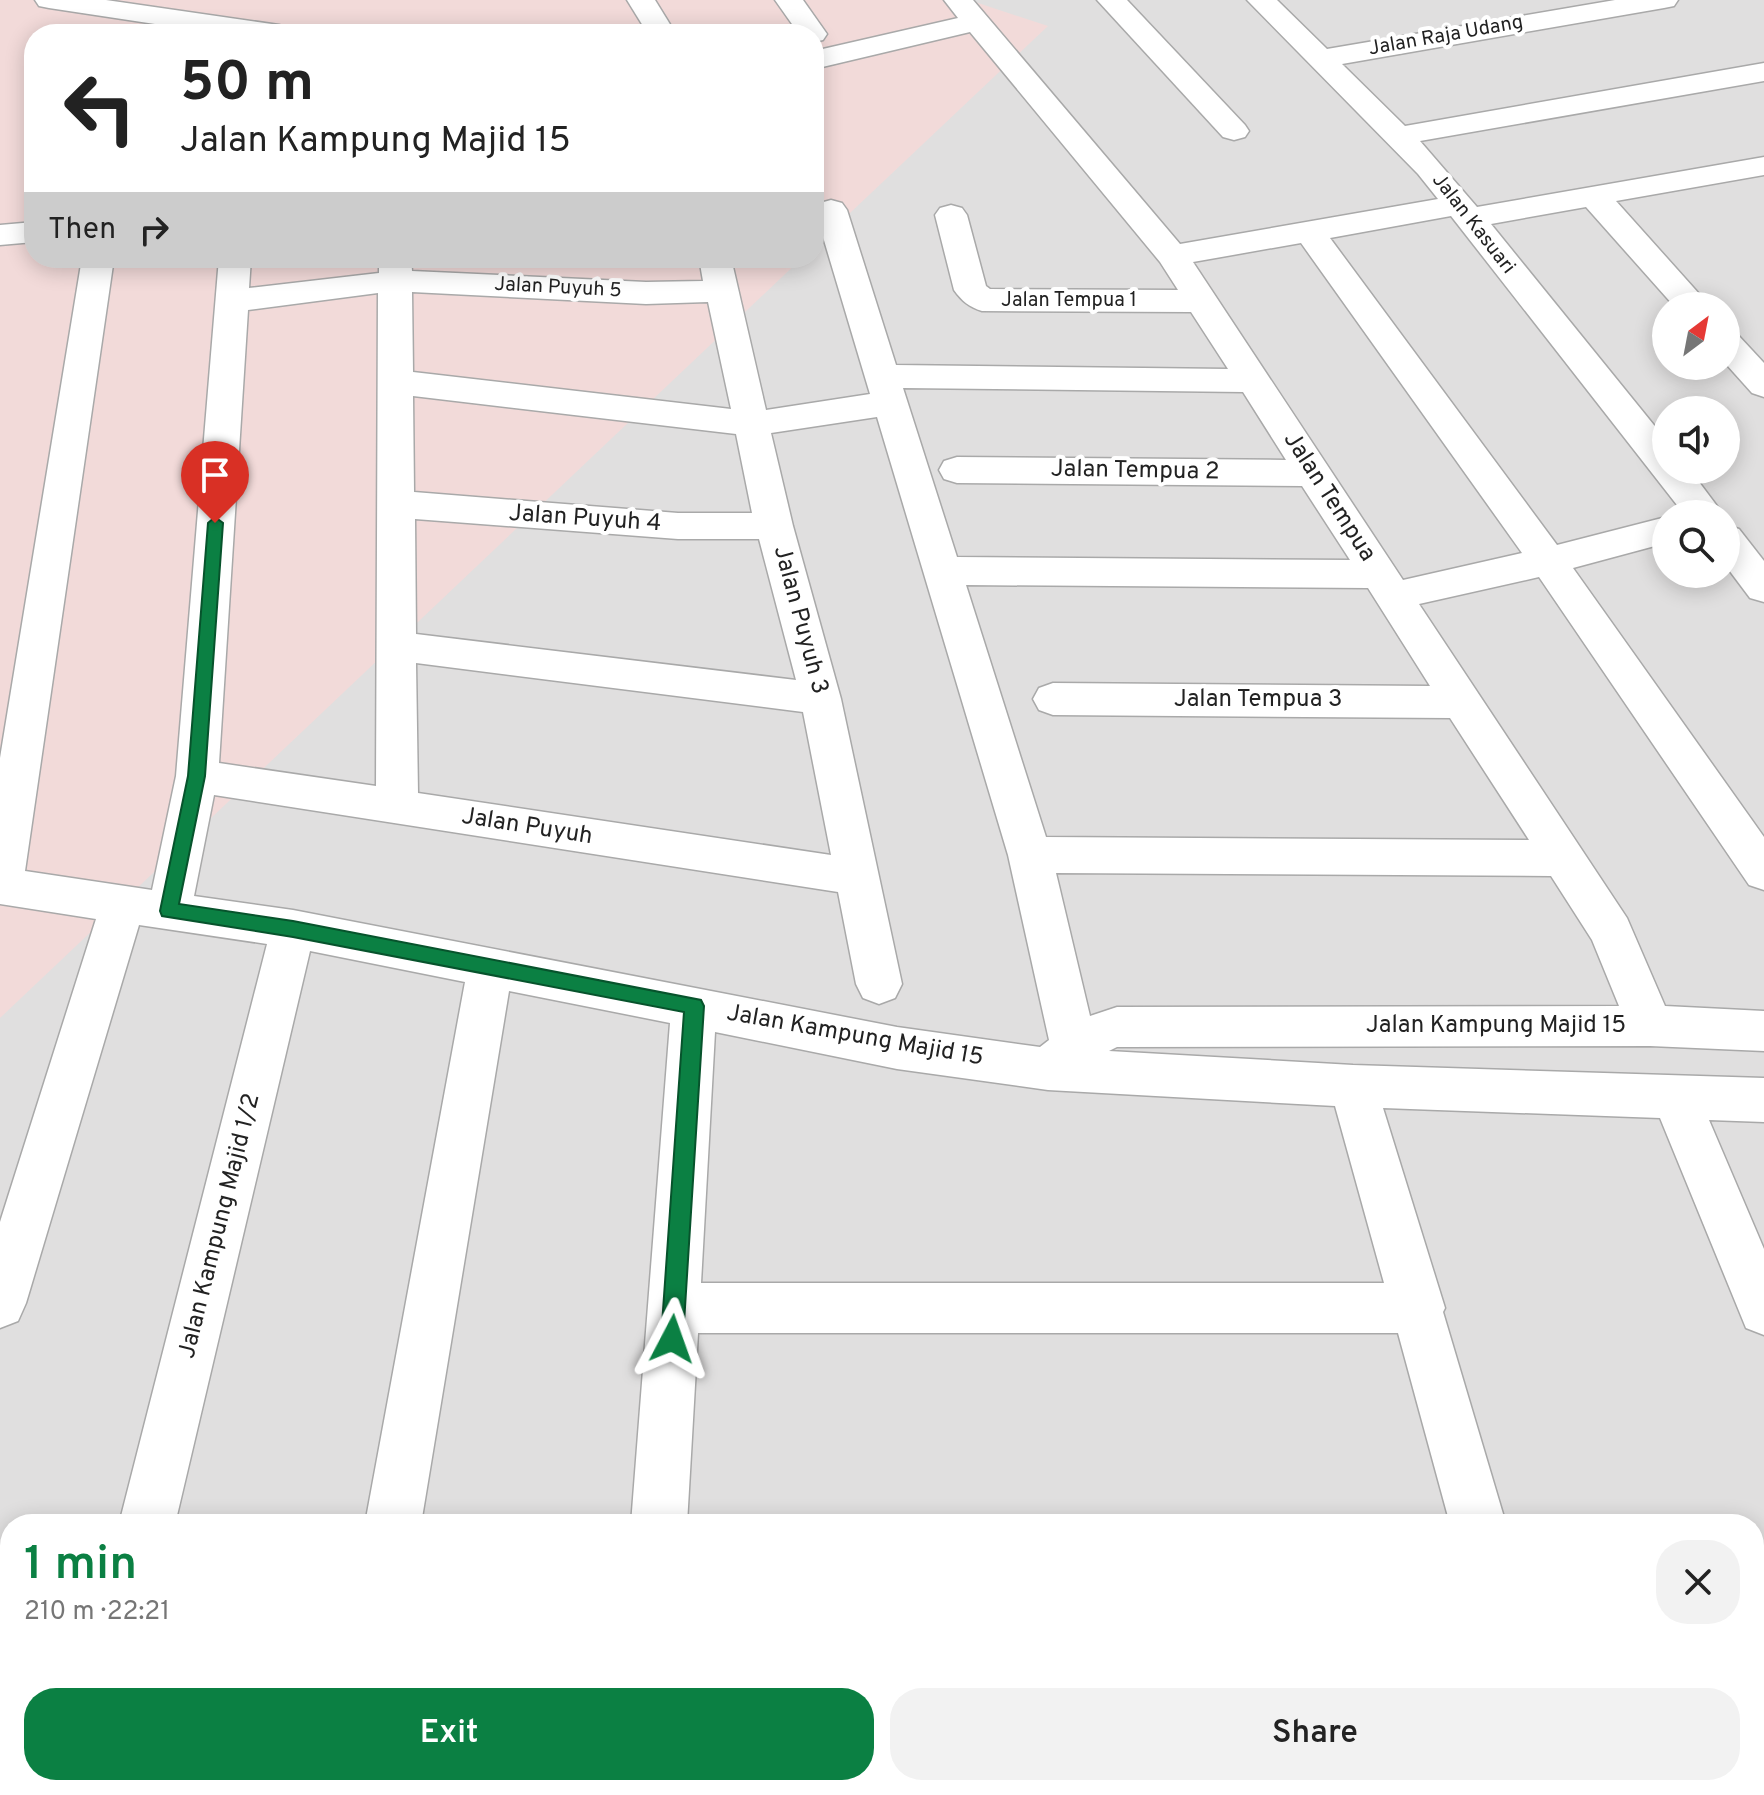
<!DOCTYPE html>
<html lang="en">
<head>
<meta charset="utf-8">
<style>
  :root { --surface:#fff; --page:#f2f2f2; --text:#222; --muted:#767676; --accent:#0b8043 }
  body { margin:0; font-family:Overpass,sans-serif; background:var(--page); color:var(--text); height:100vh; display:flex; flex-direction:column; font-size:30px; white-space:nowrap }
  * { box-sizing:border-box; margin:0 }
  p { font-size:26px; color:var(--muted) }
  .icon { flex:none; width:44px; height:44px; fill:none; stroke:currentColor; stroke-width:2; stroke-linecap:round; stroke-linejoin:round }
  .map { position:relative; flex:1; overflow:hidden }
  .details { position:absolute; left:0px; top:1514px; width:1764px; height:282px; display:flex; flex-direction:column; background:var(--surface); border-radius:32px 32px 0 0; box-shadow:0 4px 20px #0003 }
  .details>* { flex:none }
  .guide { position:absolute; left:24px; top:24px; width:800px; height:244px; border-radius:32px; box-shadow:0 4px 20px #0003; background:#fff; color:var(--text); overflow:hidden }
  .needle { width:52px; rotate:32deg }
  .buttons { position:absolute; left:1652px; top:292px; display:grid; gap:16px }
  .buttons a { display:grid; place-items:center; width:88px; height:88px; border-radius:50%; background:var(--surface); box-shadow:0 4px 20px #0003; font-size:40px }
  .pin { position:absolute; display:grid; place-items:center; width:68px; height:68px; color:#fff; margin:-82px -34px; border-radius:50% 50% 50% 0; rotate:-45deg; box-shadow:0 0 8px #0007 }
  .pin .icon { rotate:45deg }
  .me { position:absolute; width:88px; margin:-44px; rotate:4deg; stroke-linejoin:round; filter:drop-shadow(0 0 6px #0008) }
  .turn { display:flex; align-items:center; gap:28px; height:168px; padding:0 24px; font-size:36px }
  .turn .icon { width:104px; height:104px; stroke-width:2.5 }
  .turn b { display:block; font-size:56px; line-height:68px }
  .then { display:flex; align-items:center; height:76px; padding:0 24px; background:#0003; gap:16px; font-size:30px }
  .round { display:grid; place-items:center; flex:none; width:84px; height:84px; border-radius:32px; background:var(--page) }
  .head { display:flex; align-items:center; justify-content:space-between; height:136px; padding:0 24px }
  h1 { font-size:48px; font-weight:600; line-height:60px; color:var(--accent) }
  .button { display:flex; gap:16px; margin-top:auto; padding:16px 24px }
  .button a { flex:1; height:92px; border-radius:32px; background:var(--accent); color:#fff; font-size:32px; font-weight:600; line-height:92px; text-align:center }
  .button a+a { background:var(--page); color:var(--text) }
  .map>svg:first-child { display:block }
</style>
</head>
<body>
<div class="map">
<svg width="1764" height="1795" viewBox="0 0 1764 1795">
  <rect width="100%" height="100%" fill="#f2efe9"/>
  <path fill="#e0dfdf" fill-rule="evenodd" d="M0 0H1764V1795H0ZM34 34H814V258H34ZM1666 306H1726V366H1666ZM1666 410H1726V470H1666ZM1666 514H1726V574H1666ZM10 1524H1754V1786H10Z"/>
  <polygon fill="#f2dad9" points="0,0 969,0 1048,26 814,247 814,34 34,34 34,258 802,258 0,1018"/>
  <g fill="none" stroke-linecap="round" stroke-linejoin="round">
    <g stroke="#a9a9a9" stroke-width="3">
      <g id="minor">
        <polygon points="35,0 106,0 279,25 289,28 293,34 221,34 49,8 39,6"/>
        <polygon points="627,0 655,0 676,34 648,34"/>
        <polygon points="775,0 803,0 827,34 823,40 814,42 814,34 799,34"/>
        <path d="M944 0H973L1180 244 1438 199 1418 174 1247 0H1277L1327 49 1615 0H1678L1674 6 1664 8 1342 64 1405 126 1764 63V81L1420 141 1477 207 1764 157V175L1616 201 1710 306H1674L1586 207 1491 224 1666 440V470H1690L1723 514H1684L1451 216 1330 238 1557 545 1666 517V543L1573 568 1764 837V890L1749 885 1539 577 1419 604 1627 918 1665 1006 1764 1011V1051L1650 1046 1117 1047 1109 1051 1353 1065 1764 1078V1122L1709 1120 1764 1249V1335L1746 1328 1660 1118 1383 1108 1445 1308 1443 1312 1506 1524H1450L1398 1333H698L687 1524H631L670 1023 509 991 421 1524H365L465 982 310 951 175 1524H119L267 944 139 925 26 1303 18 1321 0 1328V1222L96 919 0 904V758L82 258H114L25 871 152 890 176 776 219 258H251L249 288 379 273V258H411L412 271 646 282 703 281 699 258H731L766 410 870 394 815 210 820 203 831 200 842 203 847 210 896 365 1228 369 1191 312 982 311C969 307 962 301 954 290L935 215 940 208 951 205 962 208 967 215 986 286 990 289 1178 290 1160 262 970 32 814 69V51L958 18ZM1301 243 1522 553 1403 580 1193 262ZM412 292 646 304 708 302 731 409 413 372ZM378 293 376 786 219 763 248 310ZM903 388 1243 392 1286 460 957 457 944 461 939 470 944 479 957 483 1302 486 1350 560 957 557ZM413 396 736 434 752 513H678L414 492ZM877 417 1008 855 1049 1040 1040 1047 897 1027 293 910 194 896 214 795 838 892 856 984 863 998 879 1004 895 998 902 984 841 699 793 526 771 433ZM415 519 678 539H759L796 680 416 634ZM966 585 1368 588 1430 686 1053 683 1039 688 1033 699 1039 710 1053 715 1450 718 1529 840 1046 837ZM416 663 803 712 831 855 418 793ZM1056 873 1551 876 1592 940 1619 1006 1117 1007 1090 1016ZM715 1032 897 1069 1048 1090 1335 1106 1384 1283H701Z"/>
        <polygon points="1097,0 1127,0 1245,125 1249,131 1245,137 1234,140 1223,137"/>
        <polygon points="34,222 34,242 0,245 0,225"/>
        <polygon points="1726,332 1738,335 1764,363 1764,397 1752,393 1726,364"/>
        <polygon points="1726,525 1739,529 1764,561 1764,602 1750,598 1726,566"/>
        <polygon points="53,1786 113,1786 111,1795 51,1795"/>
        <polygon points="317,1786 377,1786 375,1795 315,1795"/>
        <polygon points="611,1786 671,1786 670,1795 610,1795"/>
        <polygon points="1531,1786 1591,1786 1594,1795 1534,1795"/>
      </g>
    </g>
    <use href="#minor" fill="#fff" fill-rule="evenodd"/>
  </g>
  <polygon fill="#0b8043" stroke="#07532c" stroke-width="2" points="215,517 223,523 205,776 179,904 293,921 701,1000 704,1006 683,1339 679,1346 672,1350 664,1346 661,1339 684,1012 293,937 162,916 160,911 188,776 208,523"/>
  <g text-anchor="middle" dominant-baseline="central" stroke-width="8" stroke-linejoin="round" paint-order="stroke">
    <g font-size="20" fill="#222" stroke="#fff">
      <text transform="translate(1446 36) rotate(-10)">Jalan Raja Udang</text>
      <text transform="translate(1473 224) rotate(52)">Jalan Kasuari</text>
      <text transform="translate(558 288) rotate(3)">Jalan Puyuh 5</text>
      <text x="1069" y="301">Jalan Tempua 1</text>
    </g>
    <g font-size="24" fill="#222" stroke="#fff">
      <text transform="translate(1135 471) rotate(1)">Jalan Tempua 2</text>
      <text transform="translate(1329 497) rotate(57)">Jalan Tempua</text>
      <text transform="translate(585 519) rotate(4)">Jalan Puyuh 4</text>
      <text transform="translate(800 620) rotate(75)">Jalan Puyuh 3</text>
      <text x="1258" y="700">Jalan Tempua 3</text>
      <text transform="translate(527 827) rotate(9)">Jalan Puyuh</text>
      <text x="1496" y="1026">Jalan Kampung Majid 15</text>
      <text transform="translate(855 1036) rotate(10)">Jalan Kampung Majid 15</text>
      <text transform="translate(220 1226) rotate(-76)">Jalan Kampung Majid 1/2</text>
    </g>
  </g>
</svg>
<div class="buttons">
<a><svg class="needle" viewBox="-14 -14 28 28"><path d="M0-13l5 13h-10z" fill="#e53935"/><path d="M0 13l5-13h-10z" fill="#767676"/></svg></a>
<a><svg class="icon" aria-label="sound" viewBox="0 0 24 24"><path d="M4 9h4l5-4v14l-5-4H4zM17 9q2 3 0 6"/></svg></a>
<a><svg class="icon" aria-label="search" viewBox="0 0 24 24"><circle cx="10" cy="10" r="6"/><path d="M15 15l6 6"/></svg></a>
</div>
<div class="pin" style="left:215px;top:523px;background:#d93025"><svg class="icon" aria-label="arrive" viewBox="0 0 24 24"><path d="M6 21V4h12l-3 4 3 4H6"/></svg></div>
<svg class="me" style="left:672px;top:1339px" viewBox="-20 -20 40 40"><path d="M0-17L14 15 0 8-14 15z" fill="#0b8043" stroke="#fff" stroke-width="4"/></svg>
<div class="guide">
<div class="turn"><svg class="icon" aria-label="left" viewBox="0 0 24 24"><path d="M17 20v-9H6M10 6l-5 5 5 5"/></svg><div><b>50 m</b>Jalan Kampung Majid 15</div></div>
<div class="then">Then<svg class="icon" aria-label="right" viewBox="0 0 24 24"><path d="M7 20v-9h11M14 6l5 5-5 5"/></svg></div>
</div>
<section class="details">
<div class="head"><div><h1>1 min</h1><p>210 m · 22:21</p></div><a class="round"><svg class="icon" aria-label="close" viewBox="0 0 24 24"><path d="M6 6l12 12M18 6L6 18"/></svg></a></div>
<div class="button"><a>Exit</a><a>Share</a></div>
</section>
</div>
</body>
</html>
